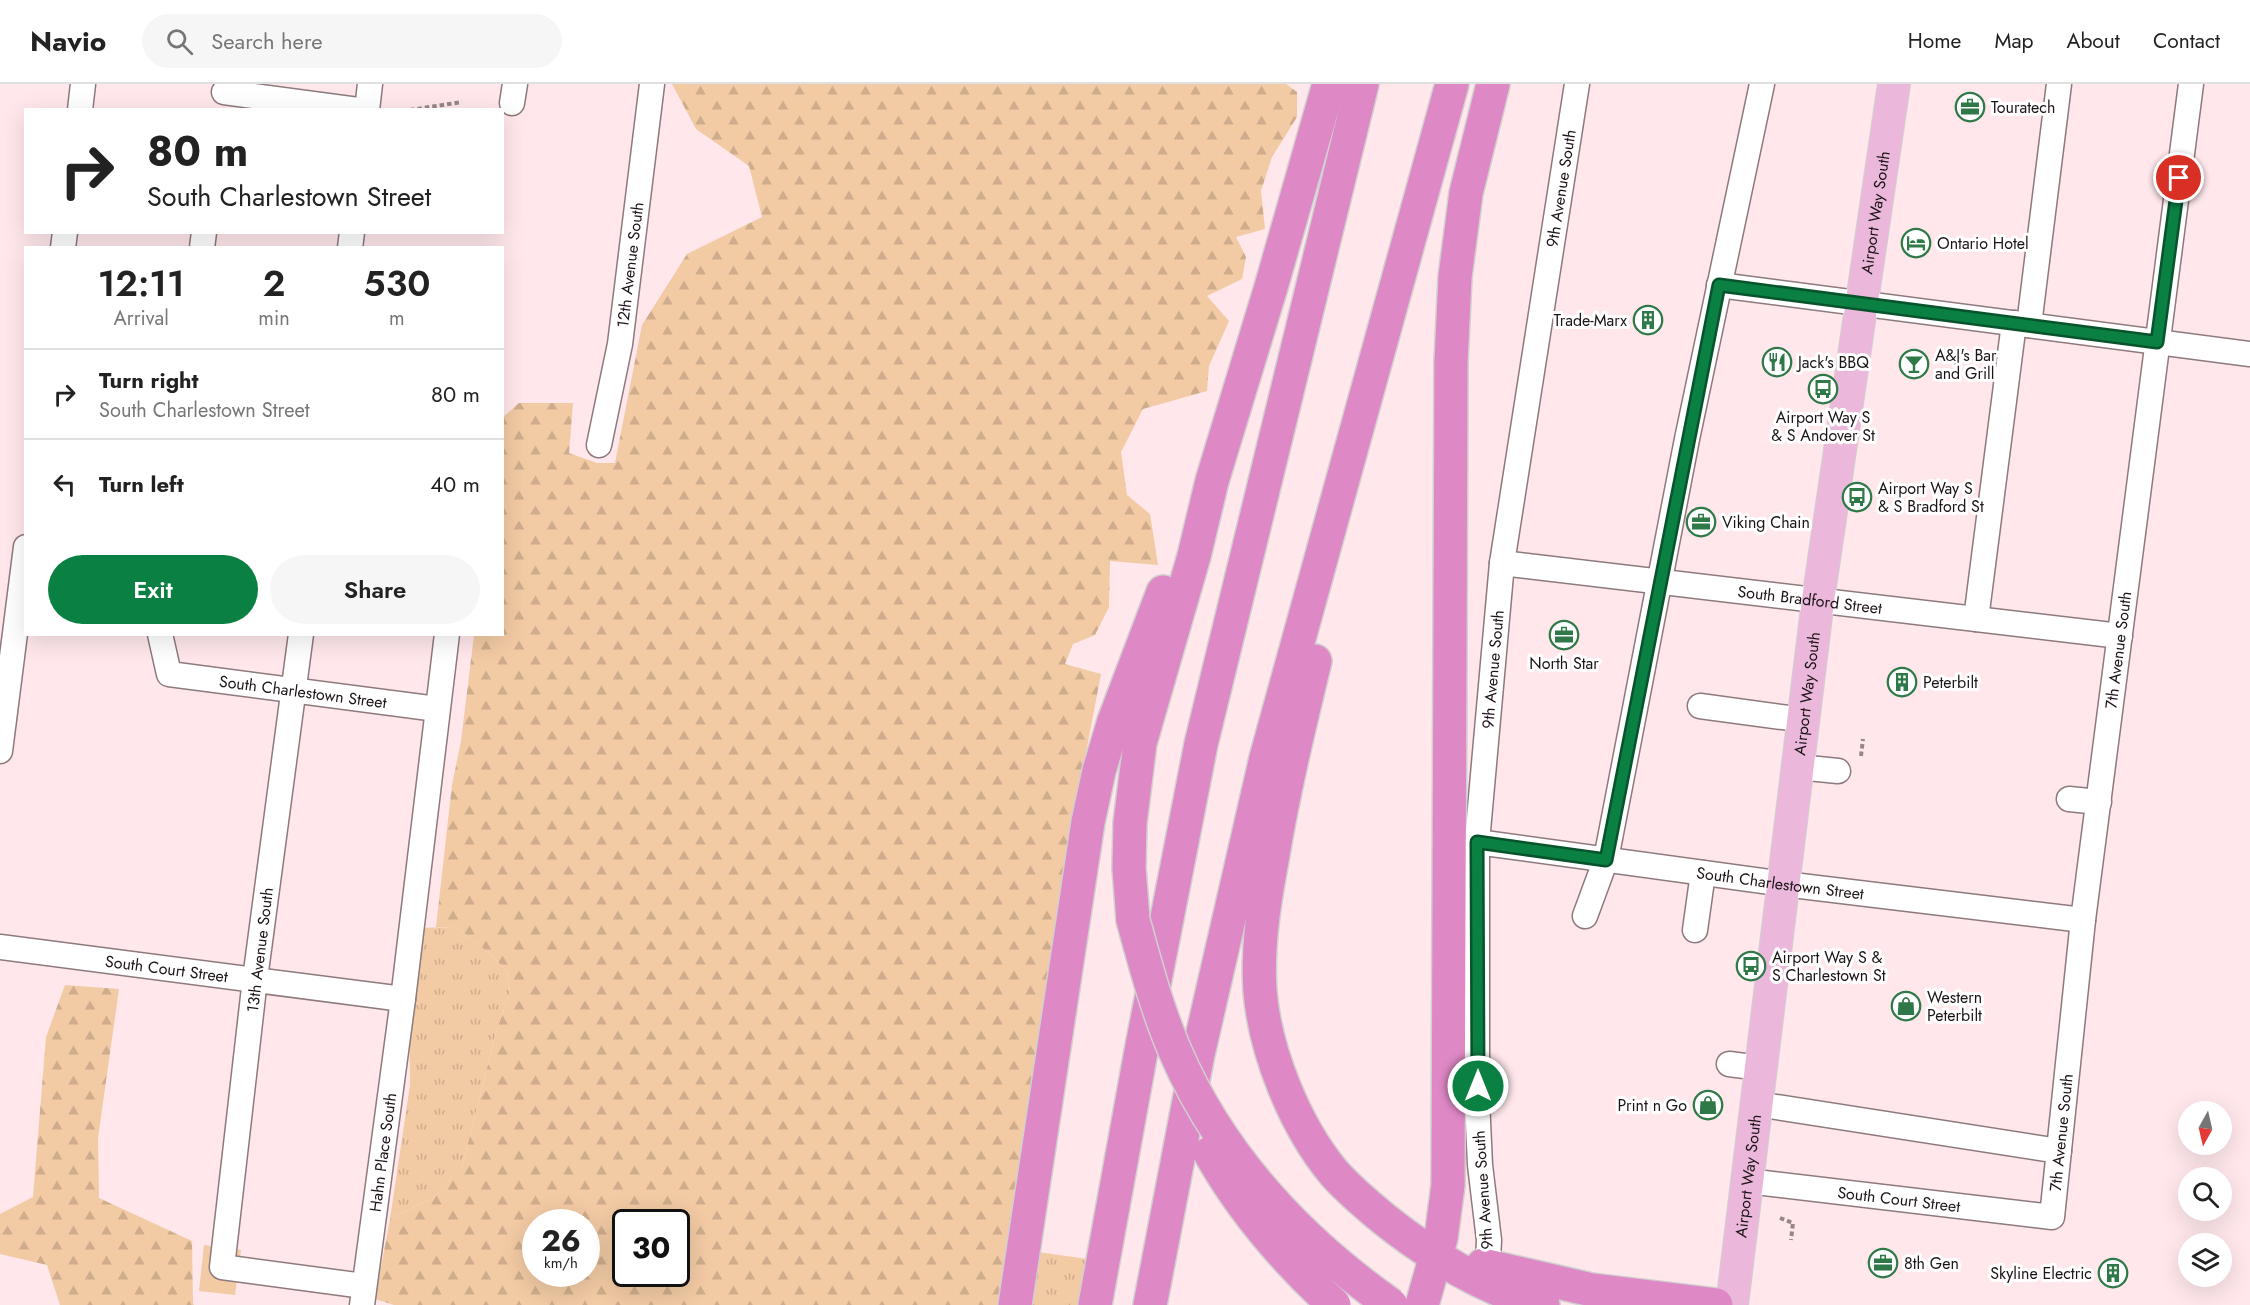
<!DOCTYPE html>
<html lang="en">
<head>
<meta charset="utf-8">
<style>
  :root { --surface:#fff; --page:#f6f6f6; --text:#222; --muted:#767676; --line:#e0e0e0; --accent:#0b8043 }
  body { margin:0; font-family:Jost,sans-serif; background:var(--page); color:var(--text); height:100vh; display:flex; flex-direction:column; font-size:22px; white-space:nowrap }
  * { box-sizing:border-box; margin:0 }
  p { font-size:20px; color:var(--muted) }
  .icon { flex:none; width:33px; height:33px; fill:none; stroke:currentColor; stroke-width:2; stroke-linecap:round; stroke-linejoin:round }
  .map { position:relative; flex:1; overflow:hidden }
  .details { position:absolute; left:24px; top:162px; width:480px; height:390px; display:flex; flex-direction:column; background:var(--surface); border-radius:0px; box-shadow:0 6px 24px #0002 }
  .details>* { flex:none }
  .guide { position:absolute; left:24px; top:24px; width:480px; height:126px; border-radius:0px; box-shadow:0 6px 24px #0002; background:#fff; color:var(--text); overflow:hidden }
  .needle { width:39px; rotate:188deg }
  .tools { position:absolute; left:2178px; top:1017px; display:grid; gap:12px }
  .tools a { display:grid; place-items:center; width:54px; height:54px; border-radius:50%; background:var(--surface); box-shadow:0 6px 24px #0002; font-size:30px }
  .speed { position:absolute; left:522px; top:1125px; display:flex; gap:12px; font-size:30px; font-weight:700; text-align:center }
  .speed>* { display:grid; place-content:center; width:78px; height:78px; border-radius:50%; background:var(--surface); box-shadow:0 6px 24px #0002; line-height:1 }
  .speed small { font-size:15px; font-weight:400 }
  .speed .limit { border:3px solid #111; border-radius:9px; background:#fff; color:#111 }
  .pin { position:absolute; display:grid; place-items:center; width:51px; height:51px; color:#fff; margin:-26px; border:3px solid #fff; border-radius:50%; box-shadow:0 2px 6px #0007 }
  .me { position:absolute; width:66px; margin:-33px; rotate:0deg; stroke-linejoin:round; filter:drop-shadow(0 0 4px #0008) }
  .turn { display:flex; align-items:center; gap:21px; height:126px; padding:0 24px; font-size:27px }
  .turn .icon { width:78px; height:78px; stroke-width:2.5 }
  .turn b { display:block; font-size:42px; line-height:51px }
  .eta { display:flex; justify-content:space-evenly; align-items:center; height:102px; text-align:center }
  .eta b { font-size:36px; font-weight:600; line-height:42px }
  .action { display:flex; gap:12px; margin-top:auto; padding:12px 24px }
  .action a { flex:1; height:69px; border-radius:36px; background:var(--accent); color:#fff; font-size:24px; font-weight:600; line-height:69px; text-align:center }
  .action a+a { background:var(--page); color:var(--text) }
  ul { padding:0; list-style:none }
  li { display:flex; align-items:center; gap:18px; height:90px; padding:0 24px; border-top:2px solid var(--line) }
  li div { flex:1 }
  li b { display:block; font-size:22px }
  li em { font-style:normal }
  header { display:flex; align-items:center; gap:36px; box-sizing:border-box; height:84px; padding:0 30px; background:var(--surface); border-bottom:2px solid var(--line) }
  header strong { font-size:28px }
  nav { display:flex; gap:33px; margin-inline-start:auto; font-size:21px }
  .search { width:420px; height:54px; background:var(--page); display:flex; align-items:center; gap:15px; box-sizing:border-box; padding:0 21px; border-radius:33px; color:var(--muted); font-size:22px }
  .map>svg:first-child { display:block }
</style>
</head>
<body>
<header>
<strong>Navio</strong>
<div class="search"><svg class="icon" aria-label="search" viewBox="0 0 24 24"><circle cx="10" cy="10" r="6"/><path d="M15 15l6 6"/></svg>Search here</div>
<nav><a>Home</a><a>Map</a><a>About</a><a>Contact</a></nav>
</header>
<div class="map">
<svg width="2250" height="1221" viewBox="0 0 2250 1221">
  <defs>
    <pattern id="grass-tufts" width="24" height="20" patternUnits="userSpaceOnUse" patternTransform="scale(1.5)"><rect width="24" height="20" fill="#f2caa4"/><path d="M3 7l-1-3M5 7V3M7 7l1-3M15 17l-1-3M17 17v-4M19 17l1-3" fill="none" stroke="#cfad8c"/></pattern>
    <pattern id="forest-firs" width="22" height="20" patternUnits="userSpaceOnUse" patternTransform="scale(1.5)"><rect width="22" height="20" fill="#f2caa4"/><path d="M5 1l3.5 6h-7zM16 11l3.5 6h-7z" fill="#cfad8c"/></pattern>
  </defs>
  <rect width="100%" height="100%" fill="#ffe7eb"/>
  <g fill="url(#grass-tufts)">
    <polygon points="456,843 490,870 507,887 510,908 497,945 462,1083 433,1114 390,1135 410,1001 409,914 416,844"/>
    <polygon points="1008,1164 1102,1177 1093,1221 998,1221"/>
  </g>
  <g fill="url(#forest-firs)" fill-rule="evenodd">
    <path d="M672 0H1286L1297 8V33L1272 73 1261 107 1265 145 1236 153 1246 173 1242 195 1207 212 1229 237 1209 282 1207 307 1143 325 1121 368 1127 411 1150 430 1158 481 1110 477 1109 523 1095 551 1073 560 1065 580 1101 590 1077 716 998 1221H394L375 1215 390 1135 433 1114 462 1083 497 945 510 908 507 887 490 870 456 843H436L452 701 461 657 474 551 502 550 503 333 519 319H573L569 369 597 379H615L642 241 687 170 762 133 749 82 696 45ZM536 1138H586V1190H536ZM626 1138H676V1190H626Z"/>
    <polygon points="65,901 119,905 98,1054 99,1114 192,1157 193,1219 194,1221 60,1221 47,1181 0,1170 0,1130 33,1113 46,953"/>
  </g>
  <polygon fill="#f2caa4" points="204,1161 241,1166 235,1211 199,1207"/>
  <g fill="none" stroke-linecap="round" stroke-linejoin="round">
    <g stroke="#8e797d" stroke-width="27">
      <g id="minor">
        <polyline points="224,8 358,26"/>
        <polyline points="512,19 515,0"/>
        <polyline points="80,26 83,0"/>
        <polyline points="367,26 370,0"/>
        <polyline points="63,164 65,148"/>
        <polyline points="202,164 204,148"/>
        <polyline points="350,164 352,148"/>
        <polyline points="1719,201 2250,270"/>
        <polyline points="2029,241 2059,0"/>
        <path id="s1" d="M599 361 620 260 652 0"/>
        <path id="s2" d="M1502 479 2120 552"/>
        <polyline points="1976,535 2014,239"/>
        <path id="s3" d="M160 550 169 590 437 625"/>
        <polyline points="301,550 255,895 222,1183 364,1202"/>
        <polyline points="1700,622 1804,636"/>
        <polyline points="0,667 26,463"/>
        <polyline points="1798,683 1838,687"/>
        <polyline points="2069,715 2099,718"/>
        <path id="s4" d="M1477 758 1784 800 2083 836"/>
        <polyline points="1585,832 1606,775 1687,355 1762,0"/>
        <polyline points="1695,846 1703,789"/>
        <path id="s5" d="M0 863 403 915"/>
        <polyline points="1729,980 1761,984"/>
        <polyline points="1757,1020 2059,1067"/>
        <path id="s6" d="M1747 1097 2052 1133 2083 836 2191 0"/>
        <path id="s7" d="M1488 1176 1489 1156 1480 1081 1477 1016V758L1502 479 1577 0"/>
        <path id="s8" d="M362 1221 403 915 447 550"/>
      </g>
    </g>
    <g stroke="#d1d0d0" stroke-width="34">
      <g id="major">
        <path id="s9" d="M1732 1221 1818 516 1894 0"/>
      </g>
    </g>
    <g stroke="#d1d0d0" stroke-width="36">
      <g id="highway">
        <path d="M1315 577C1299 643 1283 709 1272 776 1264 819 1257 863 1260 907 1265 968 1295 1042 1334 1089 1349 1106 1367 1121 1384 1135 1429 1171 1486 1206 1543 1221"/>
        <polyline points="1133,836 1129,784 1130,739 1140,659 1194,472 1212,397 1271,203 1329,0"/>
        <polyline points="1483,1181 1592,1206 1716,1221"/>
        <polyline points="1015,1221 1088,738 1099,687 1114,637 1163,508"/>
        <polyline points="1095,1221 1142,962 1201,660 1362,0"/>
        <polyline points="1150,1221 1198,970 1266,674 1452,0"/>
        <polyline points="1422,1221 1441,1154 1448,1101 1451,278 1455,193 1466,109 1493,0"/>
      </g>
    </g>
    <g stroke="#978689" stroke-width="4" stroke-dasharray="4.5 3" stroke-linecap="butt">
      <polyline points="410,26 462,18"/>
      <polyline points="1861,672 1863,655"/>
      <polyline points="1780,1134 1793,1139 1791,1156"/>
    </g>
    <use href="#minor" stroke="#fff" stroke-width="24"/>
    <use href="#major" stroke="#ebb8dc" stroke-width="32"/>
    <use href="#highway" stroke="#de88c5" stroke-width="33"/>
    <g stroke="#d1d0d0" stroke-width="36" stroke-linecap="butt">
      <g id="highway-bridge">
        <path d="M1133 836C1145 880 1157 925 1175 967 1220 1072 1299 1156 1391 1221"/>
        <path d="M1210 1069C1243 1128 1285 1176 1334 1221"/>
      </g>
    </g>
    <use href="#highway-bridge" stroke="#de88c5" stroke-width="33"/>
  </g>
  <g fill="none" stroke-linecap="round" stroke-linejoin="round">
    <g stroke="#07532c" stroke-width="15">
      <polyline id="route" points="1478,1002 1477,758 1606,776 1719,201 2157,258 2179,94"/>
    </g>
    <use href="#route" stroke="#0b8043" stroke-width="10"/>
  </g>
  <defs>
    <g id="office-ring" transform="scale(1.5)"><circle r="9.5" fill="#fff" stroke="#2e7947" stroke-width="1.5"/><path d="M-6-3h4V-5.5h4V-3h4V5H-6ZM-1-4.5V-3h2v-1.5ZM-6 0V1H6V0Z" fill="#2e7947"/></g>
    <g id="hotel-ring" transform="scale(1.5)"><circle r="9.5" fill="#fff" stroke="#2e7947" stroke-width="1.5"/><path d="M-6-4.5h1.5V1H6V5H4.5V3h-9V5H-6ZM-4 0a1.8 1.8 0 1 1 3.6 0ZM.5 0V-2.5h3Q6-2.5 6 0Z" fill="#2e7947"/></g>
    <g id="building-ring" transform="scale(1.5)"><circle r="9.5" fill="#fff" stroke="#2e7947" stroke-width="1.5"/><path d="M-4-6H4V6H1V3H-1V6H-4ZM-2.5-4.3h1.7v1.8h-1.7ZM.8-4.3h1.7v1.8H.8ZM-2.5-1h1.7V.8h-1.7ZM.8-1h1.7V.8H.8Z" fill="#2e7947"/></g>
    <g id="restaurant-ring" transform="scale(1.5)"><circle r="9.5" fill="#fff" stroke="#2e7947" stroke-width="1.5"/><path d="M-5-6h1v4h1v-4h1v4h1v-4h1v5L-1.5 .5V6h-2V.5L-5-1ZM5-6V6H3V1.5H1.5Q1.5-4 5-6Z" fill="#2e7947"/></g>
    <g id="bar-ring" transform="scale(1.5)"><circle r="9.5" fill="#fff" stroke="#2e7947" stroke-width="1.5"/><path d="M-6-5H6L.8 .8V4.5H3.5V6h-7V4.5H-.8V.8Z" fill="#2e7947"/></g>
    <g id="bus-ring" transform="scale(1.5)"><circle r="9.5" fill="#fff" stroke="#2e7947" stroke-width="1.5"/><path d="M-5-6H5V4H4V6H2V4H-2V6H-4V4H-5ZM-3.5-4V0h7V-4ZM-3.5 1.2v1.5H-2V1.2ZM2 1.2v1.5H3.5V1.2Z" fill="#2e7947"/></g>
    <g id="shop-ring" transform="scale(1.5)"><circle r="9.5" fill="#fff" stroke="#2e7947" stroke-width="1.5"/><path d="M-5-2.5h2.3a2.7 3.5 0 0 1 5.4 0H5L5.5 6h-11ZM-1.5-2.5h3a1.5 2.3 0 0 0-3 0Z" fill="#2e7947"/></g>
  </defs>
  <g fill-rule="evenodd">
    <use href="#office-ring" x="1970" y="23"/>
    <use href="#hotel-ring" x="1916" y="159"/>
    <use href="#building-ring" x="1648" y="236"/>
    <use href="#restaurant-ring" x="1777" y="278"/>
    <use href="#bar-ring" x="1914" y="280"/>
    <use href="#bus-ring" x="1823" y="305"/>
    <use href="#bus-ring" x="1857" y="413"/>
    <use href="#office-ring" x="1701" y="438"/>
    <use href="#office-ring" x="1564" y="551"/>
    <use href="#building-ring" x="1902" y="598"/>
    <use href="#bus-ring" x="1751" y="882"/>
    <use href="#shop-ring" x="1906" y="922"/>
    <use href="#shop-ring" x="1708" y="1021"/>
    <use href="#office-ring" x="1883" y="1179"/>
    <use href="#building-ring" x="2113" y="1189"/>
  </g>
  <g text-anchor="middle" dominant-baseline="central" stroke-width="6" stroke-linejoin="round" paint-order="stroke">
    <g font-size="16" fill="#1b1315" stroke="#fff" text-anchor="start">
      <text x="1991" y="23">Touratech</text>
      <text x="1937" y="159">Ontario Hotel</text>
      <text x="1627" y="236" text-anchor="end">Trade-Marx</text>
      <text x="1935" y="271">A&amp;J's Bar<tspan x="1935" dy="18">and Grill</tspan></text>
      <text x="1798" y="278">Jack's BBQ</text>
      <text x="1823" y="333" text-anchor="middle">Airport Way S<tspan x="1823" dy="18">&amp; S Andover St</tspan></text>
      <text x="1878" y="404">Airport Way S<tspan x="1878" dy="18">&amp; S Bradford St</tspan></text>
      <text x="1722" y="438">Viking Chain</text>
      <text x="1564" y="579" text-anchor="middle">North Star</text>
      <text x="1923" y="598">Peterbilt</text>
      <text x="1772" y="873">Airport Way S &amp;<tspan x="1772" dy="18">S Charlestown St</tspan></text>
      <text x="1927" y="913">Western<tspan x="1927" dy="18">Peterbilt</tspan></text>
      <text x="1687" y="1021" text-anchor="end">Print n Go</text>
      <text x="1904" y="1179">8th Gen</text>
      <text x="2092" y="1189" text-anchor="end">Skyline Electric</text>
    </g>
    <g font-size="16" fill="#1b1315" stroke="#fff">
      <text stroke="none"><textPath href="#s7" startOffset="1078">9th Avenue South</textPath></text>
      <text stroke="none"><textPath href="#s9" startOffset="1102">Airport Way South</textPath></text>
      <text stroke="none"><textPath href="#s1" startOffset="183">12th Avenue South</textPath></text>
      <text stroke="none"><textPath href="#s2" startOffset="310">South Bradford Street</textPath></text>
      <text stroke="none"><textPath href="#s6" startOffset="878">7th Avenue South</textPath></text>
      <text stroke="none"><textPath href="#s7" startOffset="592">9th Avenue South</textPath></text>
      <text stroke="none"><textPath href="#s3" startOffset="176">South Charlestown Street</textPath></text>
      <text stroke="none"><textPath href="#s9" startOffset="616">Airport Way South</textPath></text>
      <text stroke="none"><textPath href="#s4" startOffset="306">South Charlestown Street</textPath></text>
      <text transform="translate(260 866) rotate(-83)">13th Avenue South</text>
      <text stroke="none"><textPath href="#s5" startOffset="168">South Court Street</textPath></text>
      <text stroke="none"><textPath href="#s6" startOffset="392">7th Avenue South</textPath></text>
      <text stroke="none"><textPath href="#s8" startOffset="154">Hahn Place South</textPath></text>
      <text stroke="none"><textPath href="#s9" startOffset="130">Airport Way South</textPath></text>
      <text transform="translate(1483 1106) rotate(-94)">9th Avenue South</text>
      <text stroke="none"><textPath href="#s6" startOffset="153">South Court Street</textPath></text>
    </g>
  </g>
</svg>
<div class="tools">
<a><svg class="needle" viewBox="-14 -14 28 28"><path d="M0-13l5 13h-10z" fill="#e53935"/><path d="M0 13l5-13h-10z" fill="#767676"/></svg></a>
<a><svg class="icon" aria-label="search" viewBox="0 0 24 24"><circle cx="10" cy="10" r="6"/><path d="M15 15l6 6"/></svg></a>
<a><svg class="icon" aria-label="layers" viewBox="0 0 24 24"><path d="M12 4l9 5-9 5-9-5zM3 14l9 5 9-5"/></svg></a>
</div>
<div class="speed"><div>26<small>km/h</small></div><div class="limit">30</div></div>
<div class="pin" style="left:2179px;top:94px;background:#d93025"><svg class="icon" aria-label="arrive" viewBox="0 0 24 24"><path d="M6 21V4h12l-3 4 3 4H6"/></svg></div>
<svg class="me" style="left:1478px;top:1002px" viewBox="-20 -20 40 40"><circle r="17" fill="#0b8043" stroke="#fff" stroke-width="3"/><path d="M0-11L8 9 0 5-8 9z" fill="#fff"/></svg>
<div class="guide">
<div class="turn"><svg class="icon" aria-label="right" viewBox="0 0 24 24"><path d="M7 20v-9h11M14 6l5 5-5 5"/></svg><div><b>80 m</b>South Charlestown Street</div></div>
</div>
<section class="details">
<div class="eta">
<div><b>12:11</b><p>Arrival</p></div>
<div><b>2</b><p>min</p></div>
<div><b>530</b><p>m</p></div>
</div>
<ul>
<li><svg class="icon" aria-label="right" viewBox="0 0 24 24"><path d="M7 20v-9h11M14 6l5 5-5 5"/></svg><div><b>Turn right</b><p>South Charlestown Street</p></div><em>80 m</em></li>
<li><svg class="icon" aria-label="left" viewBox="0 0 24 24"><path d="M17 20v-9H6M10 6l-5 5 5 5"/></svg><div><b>Turn left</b></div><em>40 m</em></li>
</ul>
<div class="action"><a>Exit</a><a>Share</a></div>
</section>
</div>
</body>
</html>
